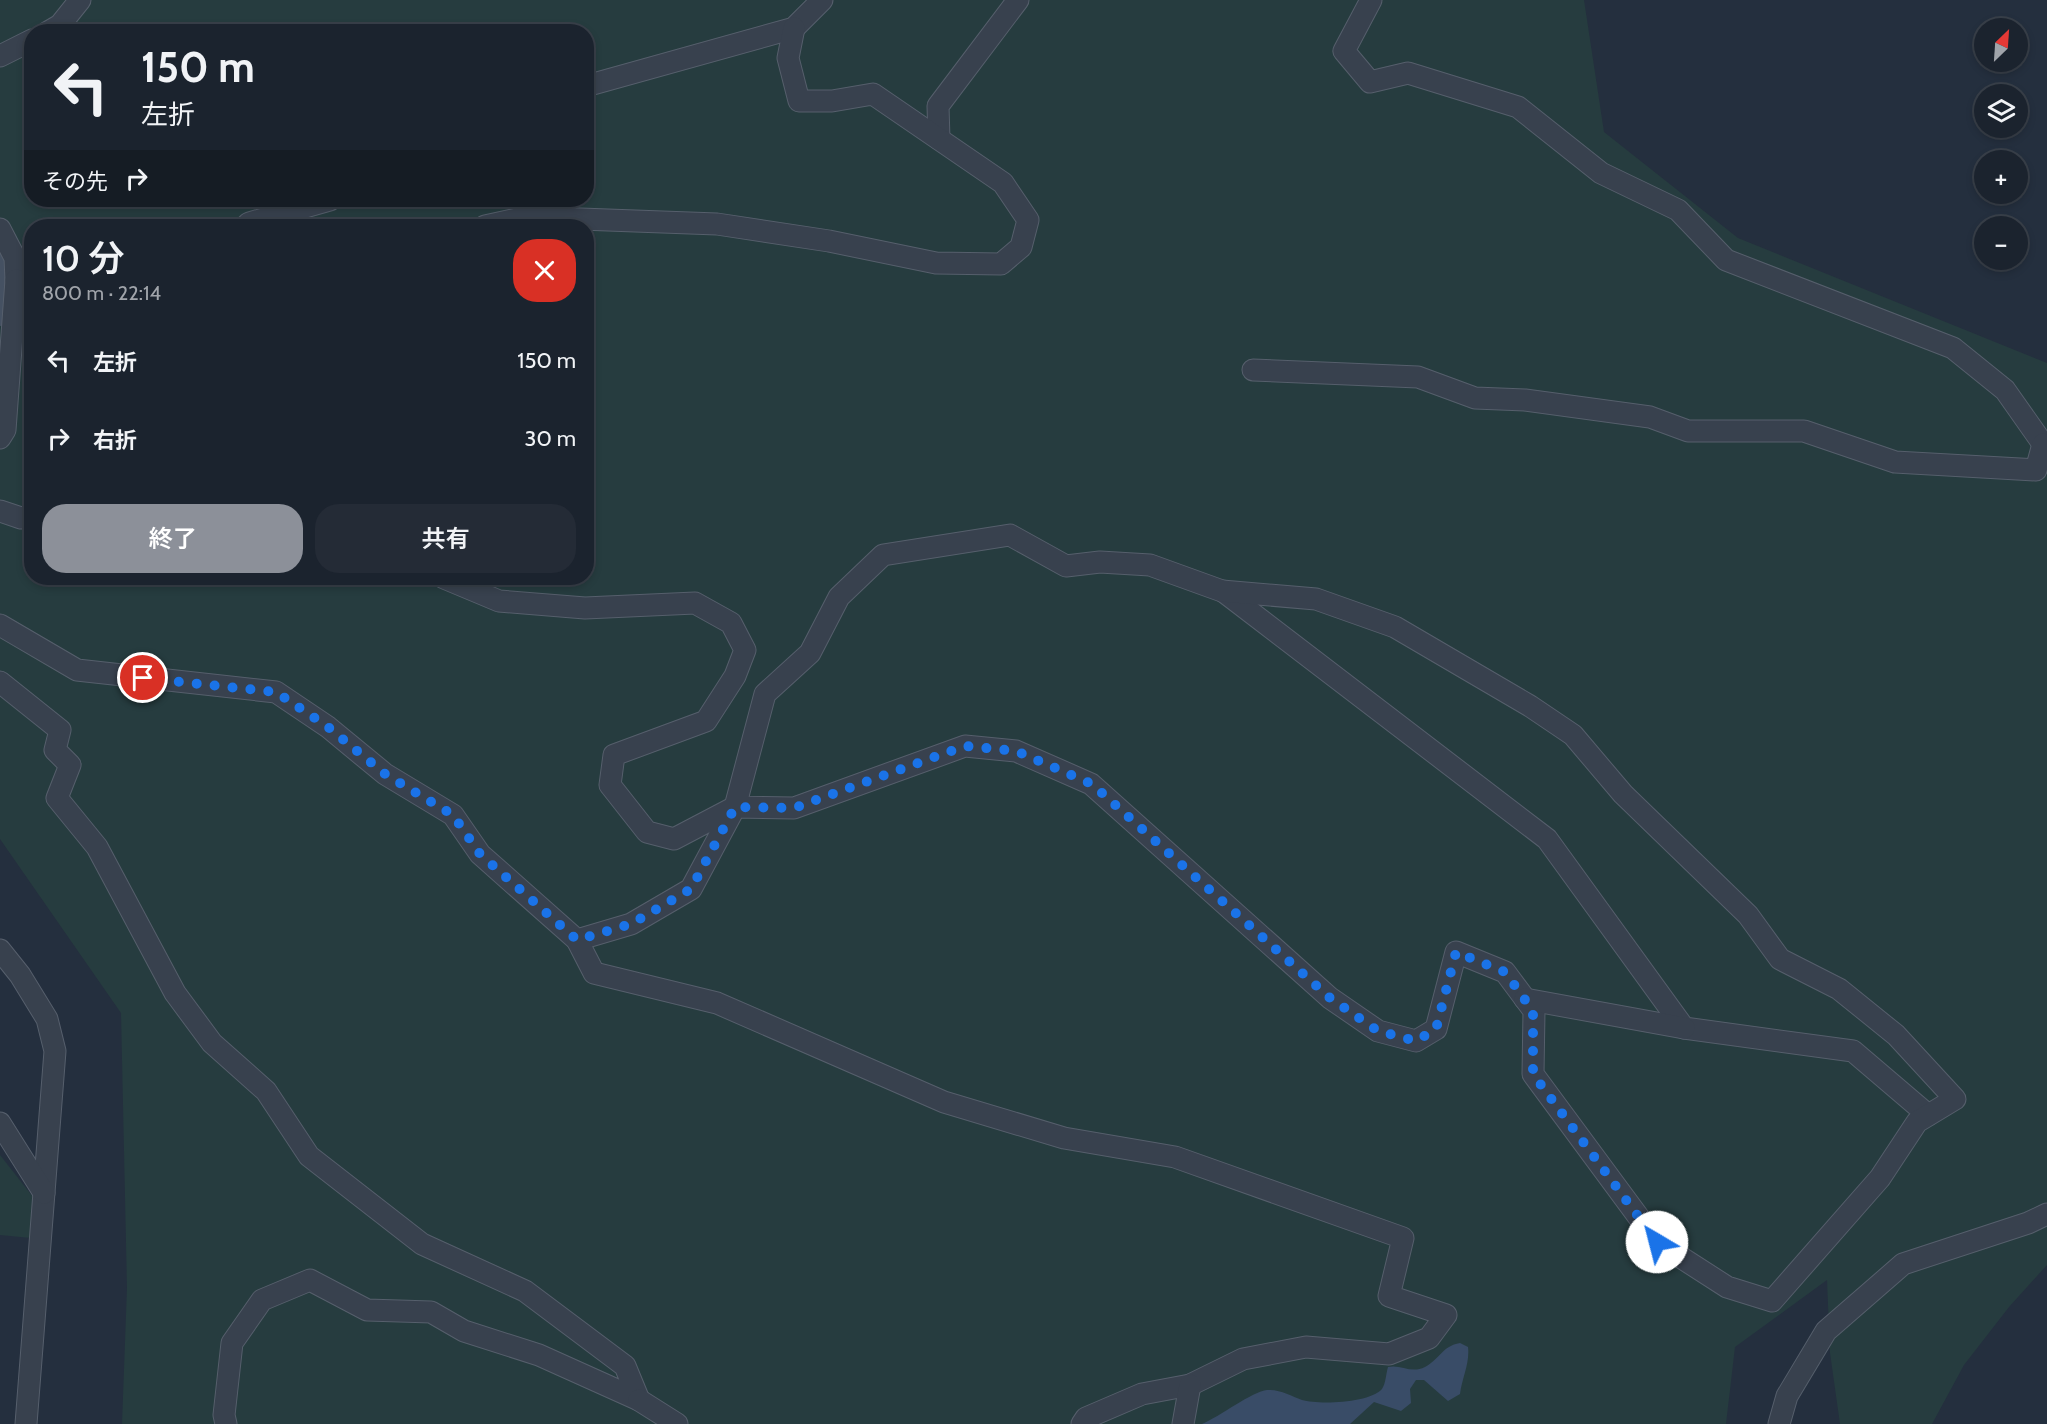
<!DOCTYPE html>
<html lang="ja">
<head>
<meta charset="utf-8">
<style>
  :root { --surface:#1b232e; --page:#242b36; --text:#f1f3f6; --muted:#a0a4aa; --line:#39404a; --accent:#8c9099 }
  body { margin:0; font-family:Cabin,"Noto Sans JP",sans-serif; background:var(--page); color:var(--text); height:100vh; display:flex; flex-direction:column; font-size:22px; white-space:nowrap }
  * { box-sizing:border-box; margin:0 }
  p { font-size:20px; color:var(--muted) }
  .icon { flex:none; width:33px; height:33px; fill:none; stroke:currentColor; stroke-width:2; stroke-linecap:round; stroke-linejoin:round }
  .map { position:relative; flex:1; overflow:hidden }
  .panel { position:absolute; left:24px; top:219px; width:570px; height:366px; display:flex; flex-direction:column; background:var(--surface); border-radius:24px; box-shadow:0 3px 9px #0003,0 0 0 2px var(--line) }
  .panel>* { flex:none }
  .guide { position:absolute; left:24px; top:24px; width:570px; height:183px; border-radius:24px; box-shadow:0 3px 9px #0003,0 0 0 2px var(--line); background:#1b232e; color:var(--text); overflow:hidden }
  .needle { width:39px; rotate:25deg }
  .fabs { position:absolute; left:1974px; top:18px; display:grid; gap:12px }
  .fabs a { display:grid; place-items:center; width:54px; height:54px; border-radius:50%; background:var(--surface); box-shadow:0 3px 9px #0003,0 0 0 2px var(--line); font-size:30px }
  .pin { position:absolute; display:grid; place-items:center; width:51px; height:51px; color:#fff; margin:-26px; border:3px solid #fff; border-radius:50%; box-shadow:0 2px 6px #0007 }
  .me { position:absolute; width:66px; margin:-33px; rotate:323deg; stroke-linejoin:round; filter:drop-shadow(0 0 4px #0008) }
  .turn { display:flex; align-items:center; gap:21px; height:126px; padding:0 18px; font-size:27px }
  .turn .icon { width:78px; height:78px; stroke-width:2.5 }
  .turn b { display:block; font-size:42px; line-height:51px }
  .then { display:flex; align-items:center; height:57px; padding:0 18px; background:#0003; gap:12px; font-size:22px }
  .round { display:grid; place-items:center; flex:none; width:63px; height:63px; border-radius:24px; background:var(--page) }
  .headline { display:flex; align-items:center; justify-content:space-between; height:102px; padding:0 18px }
  h1 { font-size:36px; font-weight:600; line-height:45px }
  .action { display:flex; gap:12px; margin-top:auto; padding:12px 18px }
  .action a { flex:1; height:69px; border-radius:24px; background:var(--accent); color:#fff; font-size:24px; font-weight:600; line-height:69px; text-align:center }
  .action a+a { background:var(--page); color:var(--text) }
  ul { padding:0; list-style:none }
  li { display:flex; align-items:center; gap:18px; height:78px; padding:0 18px }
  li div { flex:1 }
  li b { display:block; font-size:22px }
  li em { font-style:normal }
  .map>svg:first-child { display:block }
</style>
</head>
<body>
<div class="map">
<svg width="2047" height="1424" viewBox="0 0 2047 1424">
  <rect width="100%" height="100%" fill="#242f3e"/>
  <g fill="#263c3f" fill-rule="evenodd">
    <path d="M0 0H1584L1604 132 1738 238 2047 363V1265L2009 1307 1964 1365 1932 1424H1840L1830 1353 1827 1280 1735 1347 1726 1424H122L127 1288 121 1013 0 839ZM32 32H586V200H32ZM32 226H586V578H32Z"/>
    <polygon points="0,1155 33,1197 31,1238 0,1235"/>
  </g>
  <path fill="#394c67" d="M1460 1343 1468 1347C1470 1363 1462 1378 1460 1394L1448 1401 1424 1380H1416L1410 1389 1411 1403 1401 1411 1374 1402 1350 1424H1202C1219 1417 1253 1391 1267 1390 1280 1389 1291 1396 1302 1400 1319 1405 1370 1403 1382 1389 1386 1383 1386 1373 1388 1367 1401 1364 1411 1374 1425 1367 1440 1359 1442 1346 1460 1343Z"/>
  <polygon fill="#455162" points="0,244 15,276 12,325 0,326"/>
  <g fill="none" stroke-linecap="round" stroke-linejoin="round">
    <g stroke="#565f6c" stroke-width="23">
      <g id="minor">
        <polyline points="1371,0 1344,51 1370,82 1408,73 1518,107 1601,173 1678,210 1726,260 1953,348 2005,390 2043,444 2047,445"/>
        <polyline points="48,32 60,25 80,0"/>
        <polyline points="0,56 32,40"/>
        <polyline points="586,86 794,28 822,0"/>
        <polyline points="939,139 938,106 1018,0"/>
        <polyline points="246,226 249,223 330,200"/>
        <polyline points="485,226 526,217 717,224 829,241 936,263 1001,264 1021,247 1028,220 1003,183 873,94 832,101 799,101 788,58 794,28"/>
        <polyline points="0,229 15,258 16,280 32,286"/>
        <polyline points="1253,370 1418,377 1475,398 1525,400 1650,417 1688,431 1804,431 1895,462 2036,470 2043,444"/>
        <polyline points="0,438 5,430 16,280"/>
        <polyline points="0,511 21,518 32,517"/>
        <polyline points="1223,591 1547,839 1684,1028 1853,1051 1928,1115"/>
        <polyline points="0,625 77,670 276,692 328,727 385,774 453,815 480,854 577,940 631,924 691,889 735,807 765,694 810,653 839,597 883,555 1010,535 1066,566 1100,562 1150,565 1222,591 1316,599 1395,627 1530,706 1573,735 1623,794 1748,915 1780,959 1839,989 1896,1035 1955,1099 1917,1122 1880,1178 1772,1301 1727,1287 1657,1242 1533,1074 1534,1011 1505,972 1456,952 1436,1029 1416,1041 1378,1031 1330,998 1091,784 1016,751 965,746 794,808 735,807 674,839 647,832 610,785 614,755 706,721 735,676 745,650 731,623 695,603 585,608 499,601 444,578"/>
        <polyline points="0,682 60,730 55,750 70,765 57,798 97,847 175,993 212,1043 266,1091 309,1156 422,1244 525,1291 625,1366 639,1400 539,1355 464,1331 431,1312 367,1310 310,1280 262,1300 232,1343 224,1415 226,1424"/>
        <polyline points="577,940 594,973 717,1003 944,1102 1064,1138 1175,1157 1403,1238 1389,1296 1446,1315 1429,1338 1389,1354 1306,1347 1243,1359 1190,1385 1142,1394 1086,1418 1082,1424"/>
        <polyline points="0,950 20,975 47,1019 55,1051 26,1424"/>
        <polyline points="1525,999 1684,1028"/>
        <polyline points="0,1123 44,1193"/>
        <polyline points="639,1400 677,1424"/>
        <polyline points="1183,1424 1190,1385"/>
        <polyline points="1779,1424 1787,1396 1826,1331 1903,1264 2028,1223 2047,1214"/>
      </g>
    </g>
    <use href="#minor" stroke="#38414e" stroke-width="21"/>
  </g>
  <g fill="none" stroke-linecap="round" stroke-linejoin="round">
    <polyline stroke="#1a73e8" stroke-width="10" stroke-dasharray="0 18" points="143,678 276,692 328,727 385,774 453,815 480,854 577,940 631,924 691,889 735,807 794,808 965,746 1016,751 1092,784 1330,998 1378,1031 1416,1041 1436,1029 1456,952 1505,972 1533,1011 1533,1074 1657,1242"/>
  </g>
</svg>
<div class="fabs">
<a><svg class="needle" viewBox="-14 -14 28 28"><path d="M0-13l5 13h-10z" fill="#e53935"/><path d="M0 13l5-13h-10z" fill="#a0a4aa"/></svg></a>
<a><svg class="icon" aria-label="layers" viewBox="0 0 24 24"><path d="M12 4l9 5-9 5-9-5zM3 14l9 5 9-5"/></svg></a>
<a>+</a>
<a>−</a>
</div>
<div class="pin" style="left:143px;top:678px;background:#d93025"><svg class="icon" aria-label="arrive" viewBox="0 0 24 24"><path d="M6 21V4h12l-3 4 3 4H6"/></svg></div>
<svg class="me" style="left:1657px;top:1242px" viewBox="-20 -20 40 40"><circle r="19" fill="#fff"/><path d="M0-13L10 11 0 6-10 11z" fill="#1a73e8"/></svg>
<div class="guide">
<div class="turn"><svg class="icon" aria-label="left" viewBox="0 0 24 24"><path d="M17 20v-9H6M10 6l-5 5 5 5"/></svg><div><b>150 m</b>左折</div></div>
<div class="then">その先<svg class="icon" aria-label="right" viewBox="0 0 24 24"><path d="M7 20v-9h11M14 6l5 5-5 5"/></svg></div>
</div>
<section class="panel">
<div class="headline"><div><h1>10 分</h1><p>800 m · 22:14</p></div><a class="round" style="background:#d93025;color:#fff"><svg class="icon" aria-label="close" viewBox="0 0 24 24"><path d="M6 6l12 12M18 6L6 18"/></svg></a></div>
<ul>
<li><svg class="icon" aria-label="left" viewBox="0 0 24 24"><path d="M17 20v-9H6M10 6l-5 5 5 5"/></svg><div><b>左折</b></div><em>150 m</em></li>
<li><svg class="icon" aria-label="right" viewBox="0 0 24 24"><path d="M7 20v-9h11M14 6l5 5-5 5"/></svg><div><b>右折</b></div><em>30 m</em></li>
</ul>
<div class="action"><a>終了</a><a>共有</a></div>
</section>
</div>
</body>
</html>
